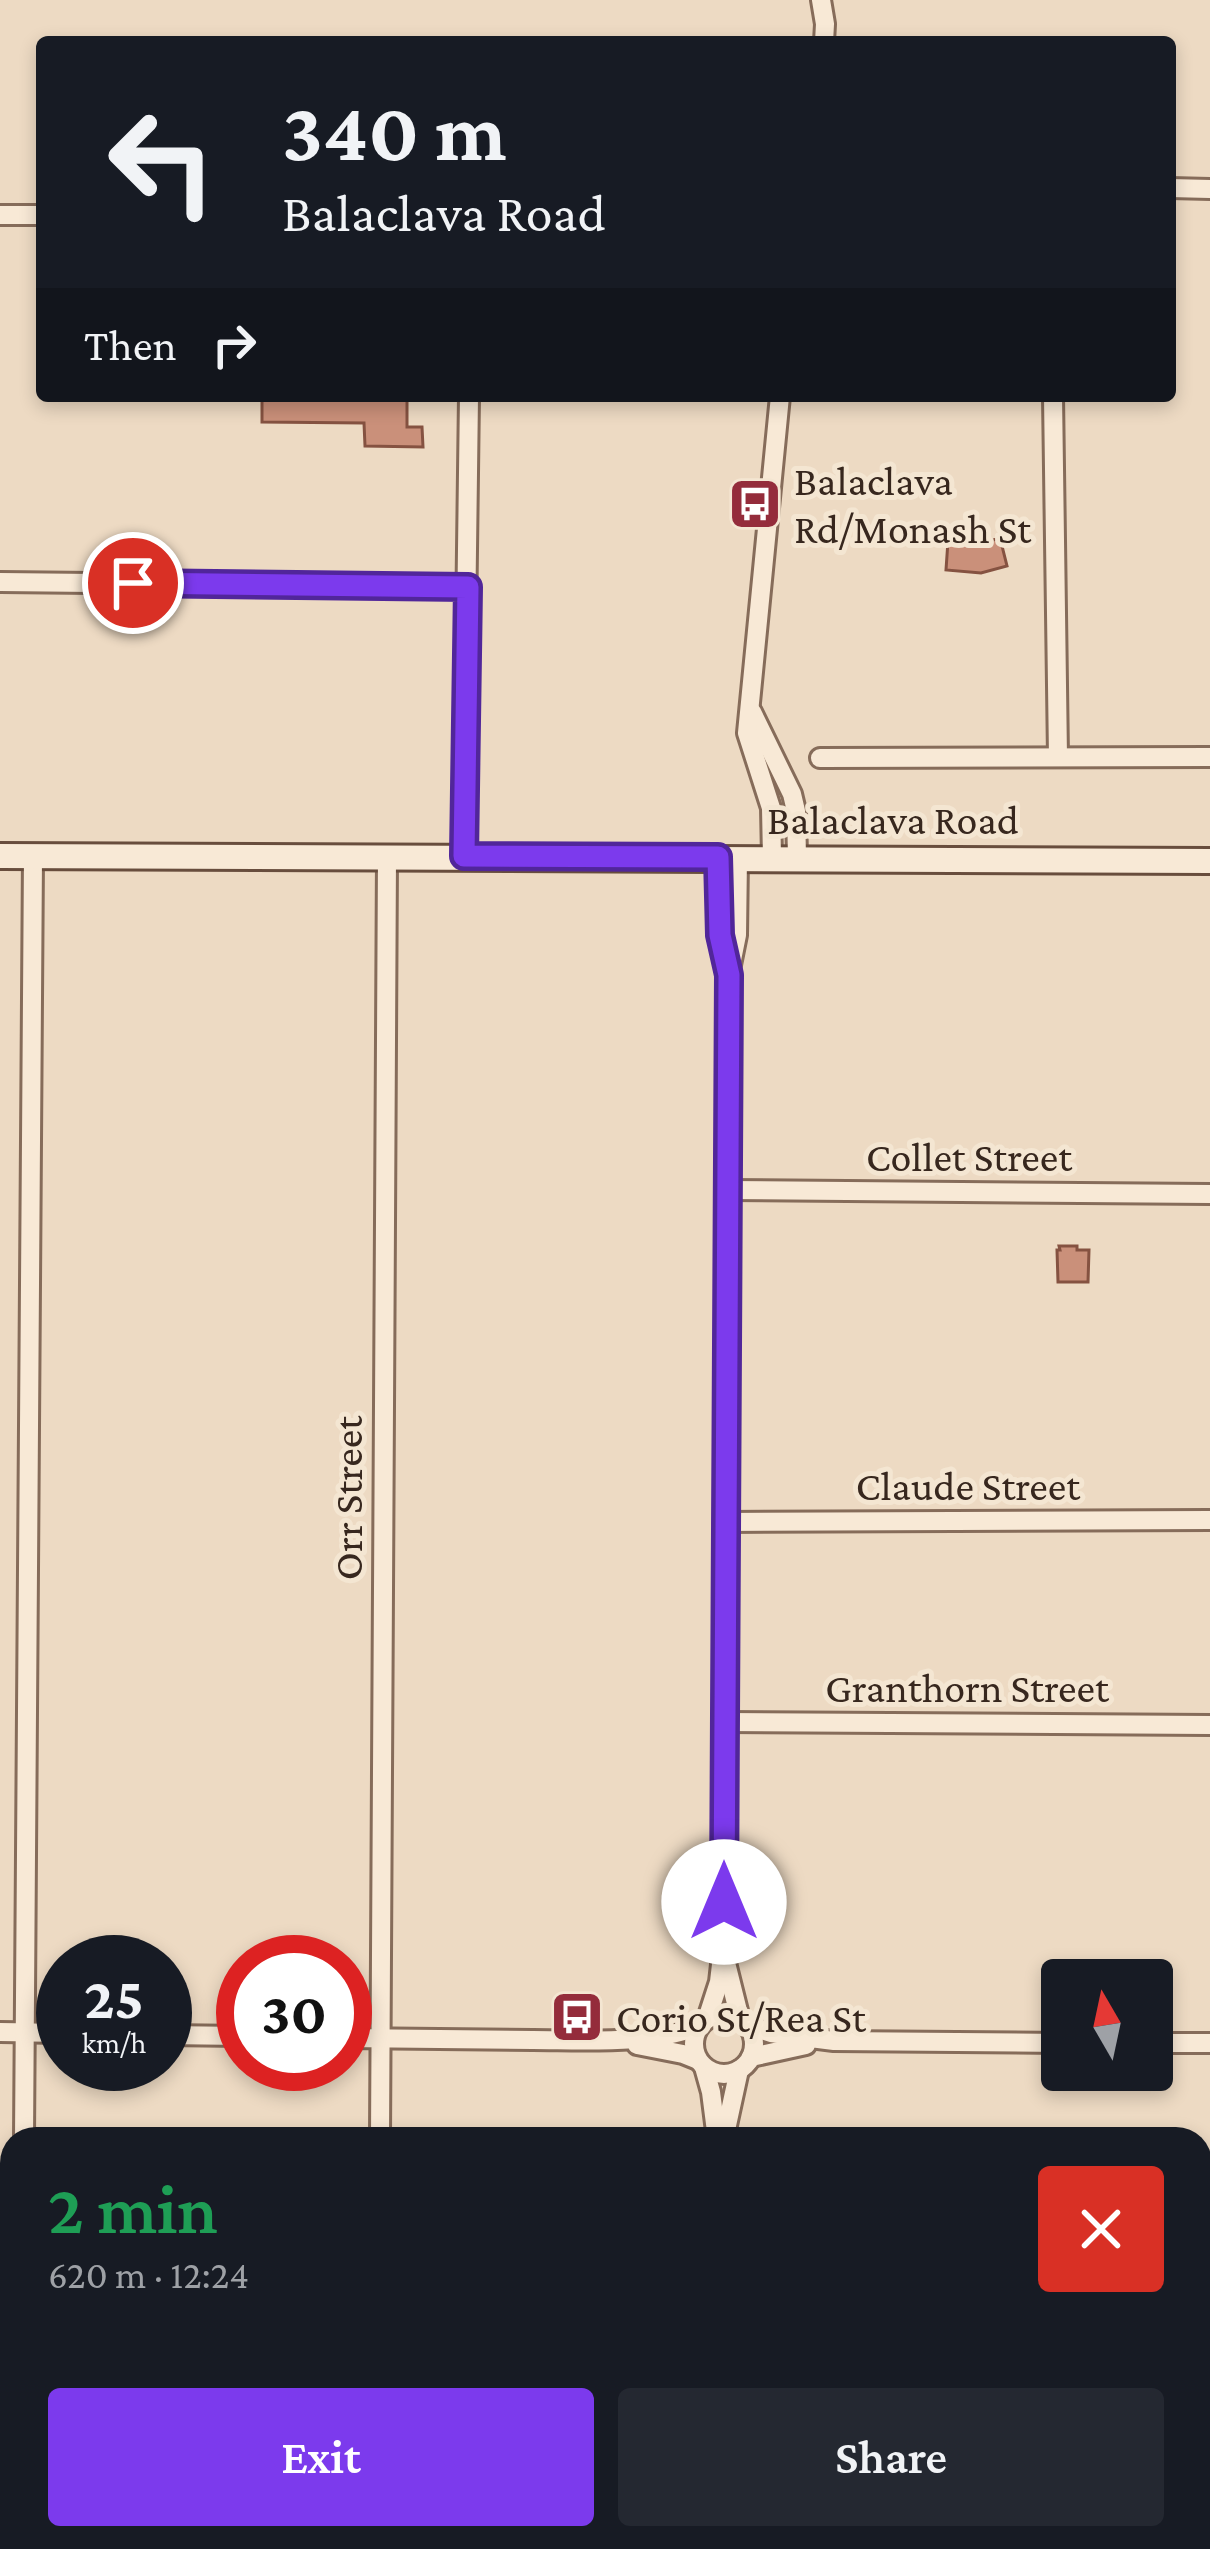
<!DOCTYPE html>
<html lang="en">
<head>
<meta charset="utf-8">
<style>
  :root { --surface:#171b24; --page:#242831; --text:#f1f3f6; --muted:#9ea1a6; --accent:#7c3aed }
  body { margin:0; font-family:"Crimson Pro",serif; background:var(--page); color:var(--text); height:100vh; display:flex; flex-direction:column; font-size:45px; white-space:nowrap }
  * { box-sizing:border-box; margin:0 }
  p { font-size:39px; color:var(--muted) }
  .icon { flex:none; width:66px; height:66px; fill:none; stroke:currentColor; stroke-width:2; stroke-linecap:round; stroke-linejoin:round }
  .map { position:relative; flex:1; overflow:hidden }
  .side { position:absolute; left:0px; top:2127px; width:1212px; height:423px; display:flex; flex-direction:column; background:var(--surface); border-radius:36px 36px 0 0; box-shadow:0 6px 18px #0003 }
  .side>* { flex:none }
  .hud { position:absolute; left:36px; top:36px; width:1140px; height:366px; border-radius:12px; box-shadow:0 6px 18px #0003; background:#171b24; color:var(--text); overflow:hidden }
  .needle { width:78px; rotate:351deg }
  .controls { position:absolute; left:1041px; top:1959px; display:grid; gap:24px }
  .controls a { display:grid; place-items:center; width:132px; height:132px; border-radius:12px; background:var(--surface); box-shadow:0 6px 18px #0003; font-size:60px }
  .speed { position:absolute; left:36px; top:1935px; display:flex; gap:24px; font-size:60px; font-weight:700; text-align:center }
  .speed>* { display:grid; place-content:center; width:156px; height:156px; border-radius:50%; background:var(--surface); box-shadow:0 6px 18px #0003; line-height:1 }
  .speed small { font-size:30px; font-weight:400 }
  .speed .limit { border:18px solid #d22; background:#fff; color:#111 }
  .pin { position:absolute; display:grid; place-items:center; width:102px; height:102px; color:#fff; margin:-51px; border:6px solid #fff; border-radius:50%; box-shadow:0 3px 12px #0007 }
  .me { position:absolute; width:132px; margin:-66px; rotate:0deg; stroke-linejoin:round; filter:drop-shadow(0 0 9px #0008) }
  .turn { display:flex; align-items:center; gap:42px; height:252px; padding:0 48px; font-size:54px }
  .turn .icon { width:156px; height:156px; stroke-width:2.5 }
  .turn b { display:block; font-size:84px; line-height:102px }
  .then { display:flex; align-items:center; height:114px; padding:0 48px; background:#0003; gap:24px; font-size:45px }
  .round { display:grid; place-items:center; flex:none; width:126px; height:126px; border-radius:12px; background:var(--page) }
  .head { display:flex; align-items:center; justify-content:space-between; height:204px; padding:0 48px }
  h1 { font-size:72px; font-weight:600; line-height:90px; color:#1e9e55 }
  .cta { display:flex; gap:24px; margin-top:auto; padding:24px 48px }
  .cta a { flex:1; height:138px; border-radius:12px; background:var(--accent); color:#fff; font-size:48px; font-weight:600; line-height:138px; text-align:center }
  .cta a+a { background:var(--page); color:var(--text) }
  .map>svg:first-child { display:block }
</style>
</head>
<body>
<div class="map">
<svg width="1210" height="2549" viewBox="0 0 1210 2549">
  <rect width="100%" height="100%" fill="#eddac3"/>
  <g fill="#ca907a" stroke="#855241" stroke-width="3">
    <polygon points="262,396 407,396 407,427 422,427 423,447 365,446 364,423 262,422"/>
    <polygon points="1000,538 1007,566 981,573 946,570 948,541 979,544"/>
    <polygon points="1059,1246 1077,1246 1077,1250 1089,1250 1088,1282 1058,1282 1057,1250 1060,1250"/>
  </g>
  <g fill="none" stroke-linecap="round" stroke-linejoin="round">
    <g stroke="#866c5a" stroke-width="24">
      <g id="street">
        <polyline points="821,0 825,24 824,42"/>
        <polyline points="1170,188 1210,189"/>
        <polyline points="0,215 42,215"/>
        <polyline points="1053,396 1058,757"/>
        <polyline points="0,582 468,587"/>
        <polyline points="752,712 792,794 796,811 797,857"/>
        <polyline points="820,758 1210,757"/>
        <polyline points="463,857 469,396"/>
        <polyline points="718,857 720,935 726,964"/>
        <polyline points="772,857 771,808 747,733 780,396"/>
        <polyline points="727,1190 1210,1194"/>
        <polyline points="726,1522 1210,1520"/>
        <polyline points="725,1722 1210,1725"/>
        <polyline points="726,1963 740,2019"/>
        <circle cx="724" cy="2044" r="30"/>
        <polyline points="707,2019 719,1982 723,1947 729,975 737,935 738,857"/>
        <polyline points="747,2025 771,2033 834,2041 1062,2043"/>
        <polyline points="0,2032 63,2033"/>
        <polyline points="165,2035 243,2036"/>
        <path d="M345 2038C408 2039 470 2039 533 2040 581 2040 656 2045 700 2025"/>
        <polyline points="1152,2043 1210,2043"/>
        <polyline points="637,2045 683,2054 698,2060"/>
        <polyline points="751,2057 806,2045"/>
        <polyline points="704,2067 711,2092 717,2139"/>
        <polyline points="24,2139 33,856"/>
        <polyline points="380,2139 387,857"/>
        <polyline points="724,2139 739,2070"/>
        <polyline points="1200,2482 1210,2482"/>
        <polyline points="21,2549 21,2538"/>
        <polyline points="377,2549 377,2538"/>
        <polyline points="718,2549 718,2538"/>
      </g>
    </g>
    <g stroke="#684d3d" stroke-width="30">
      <polyline id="secondary" points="0,856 1210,861"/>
    </g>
    <use href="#street" stroke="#f8e9d6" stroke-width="18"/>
    <use href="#secondary" stroke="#f8e9d6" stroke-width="24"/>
  </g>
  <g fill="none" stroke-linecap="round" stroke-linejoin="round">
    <g stroke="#51269a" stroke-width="30">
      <polyline id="route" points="133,583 468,587 464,856 718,857 720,935 729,975 724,1902"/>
    </g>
    <use href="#route" stroke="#7c3aed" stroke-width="21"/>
  </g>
  <defs>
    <g id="bus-square" transform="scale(2.7)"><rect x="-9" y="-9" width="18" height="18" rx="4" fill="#942c3b" stroke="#f4e6d2"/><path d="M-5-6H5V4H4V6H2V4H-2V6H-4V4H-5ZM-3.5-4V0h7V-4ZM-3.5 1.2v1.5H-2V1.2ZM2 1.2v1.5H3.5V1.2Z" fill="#fff"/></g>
  </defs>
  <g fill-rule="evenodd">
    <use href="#bus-square" x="755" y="504"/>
    <use href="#bus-square" x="577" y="2017"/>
  </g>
  <g text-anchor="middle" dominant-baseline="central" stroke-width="10" stroke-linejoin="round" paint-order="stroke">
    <g font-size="42" fill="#37271e" stroke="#f4e6d2" text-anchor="start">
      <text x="794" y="480">Balaclava<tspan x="794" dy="48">Rd/Monash St</tspan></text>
      <text x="616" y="2017">Corio St/Rea St</text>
    </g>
    <g font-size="42" fill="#37271e" stroke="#f4e6d2">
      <text x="893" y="819">Balaclava Road</text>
      <text x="969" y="1156">Collet Street</text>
      <text x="968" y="1485">Claude Street</text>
      <text transform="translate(347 1498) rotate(-90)">Orr Street</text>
      <text x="967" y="1687">Granthorn Street</text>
    </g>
  </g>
</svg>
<div class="controls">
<a><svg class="needle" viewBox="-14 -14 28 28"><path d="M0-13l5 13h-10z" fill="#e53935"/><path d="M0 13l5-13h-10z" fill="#9ea1a6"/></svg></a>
</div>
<div class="speed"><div>25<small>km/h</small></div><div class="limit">30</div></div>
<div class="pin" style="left:133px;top:583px;background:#d93025"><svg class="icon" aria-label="arrive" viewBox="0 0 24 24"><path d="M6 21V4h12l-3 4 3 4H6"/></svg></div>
<svg class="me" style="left:724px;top:1902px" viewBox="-20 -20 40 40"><circle r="19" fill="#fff"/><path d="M0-13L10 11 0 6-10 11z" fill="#7c3aed"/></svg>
<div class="hud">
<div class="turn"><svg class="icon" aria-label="left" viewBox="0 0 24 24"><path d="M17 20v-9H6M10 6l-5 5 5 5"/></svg><div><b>340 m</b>Balaclava Road</div></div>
<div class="then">Then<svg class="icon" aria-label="right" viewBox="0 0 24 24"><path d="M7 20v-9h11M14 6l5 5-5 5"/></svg></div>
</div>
<section class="side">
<div class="head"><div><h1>2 min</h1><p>620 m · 12:24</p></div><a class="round" style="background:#d93025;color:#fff"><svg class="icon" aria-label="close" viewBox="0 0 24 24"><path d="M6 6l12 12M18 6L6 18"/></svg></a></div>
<div class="cta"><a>Exit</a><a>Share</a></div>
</section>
</div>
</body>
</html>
